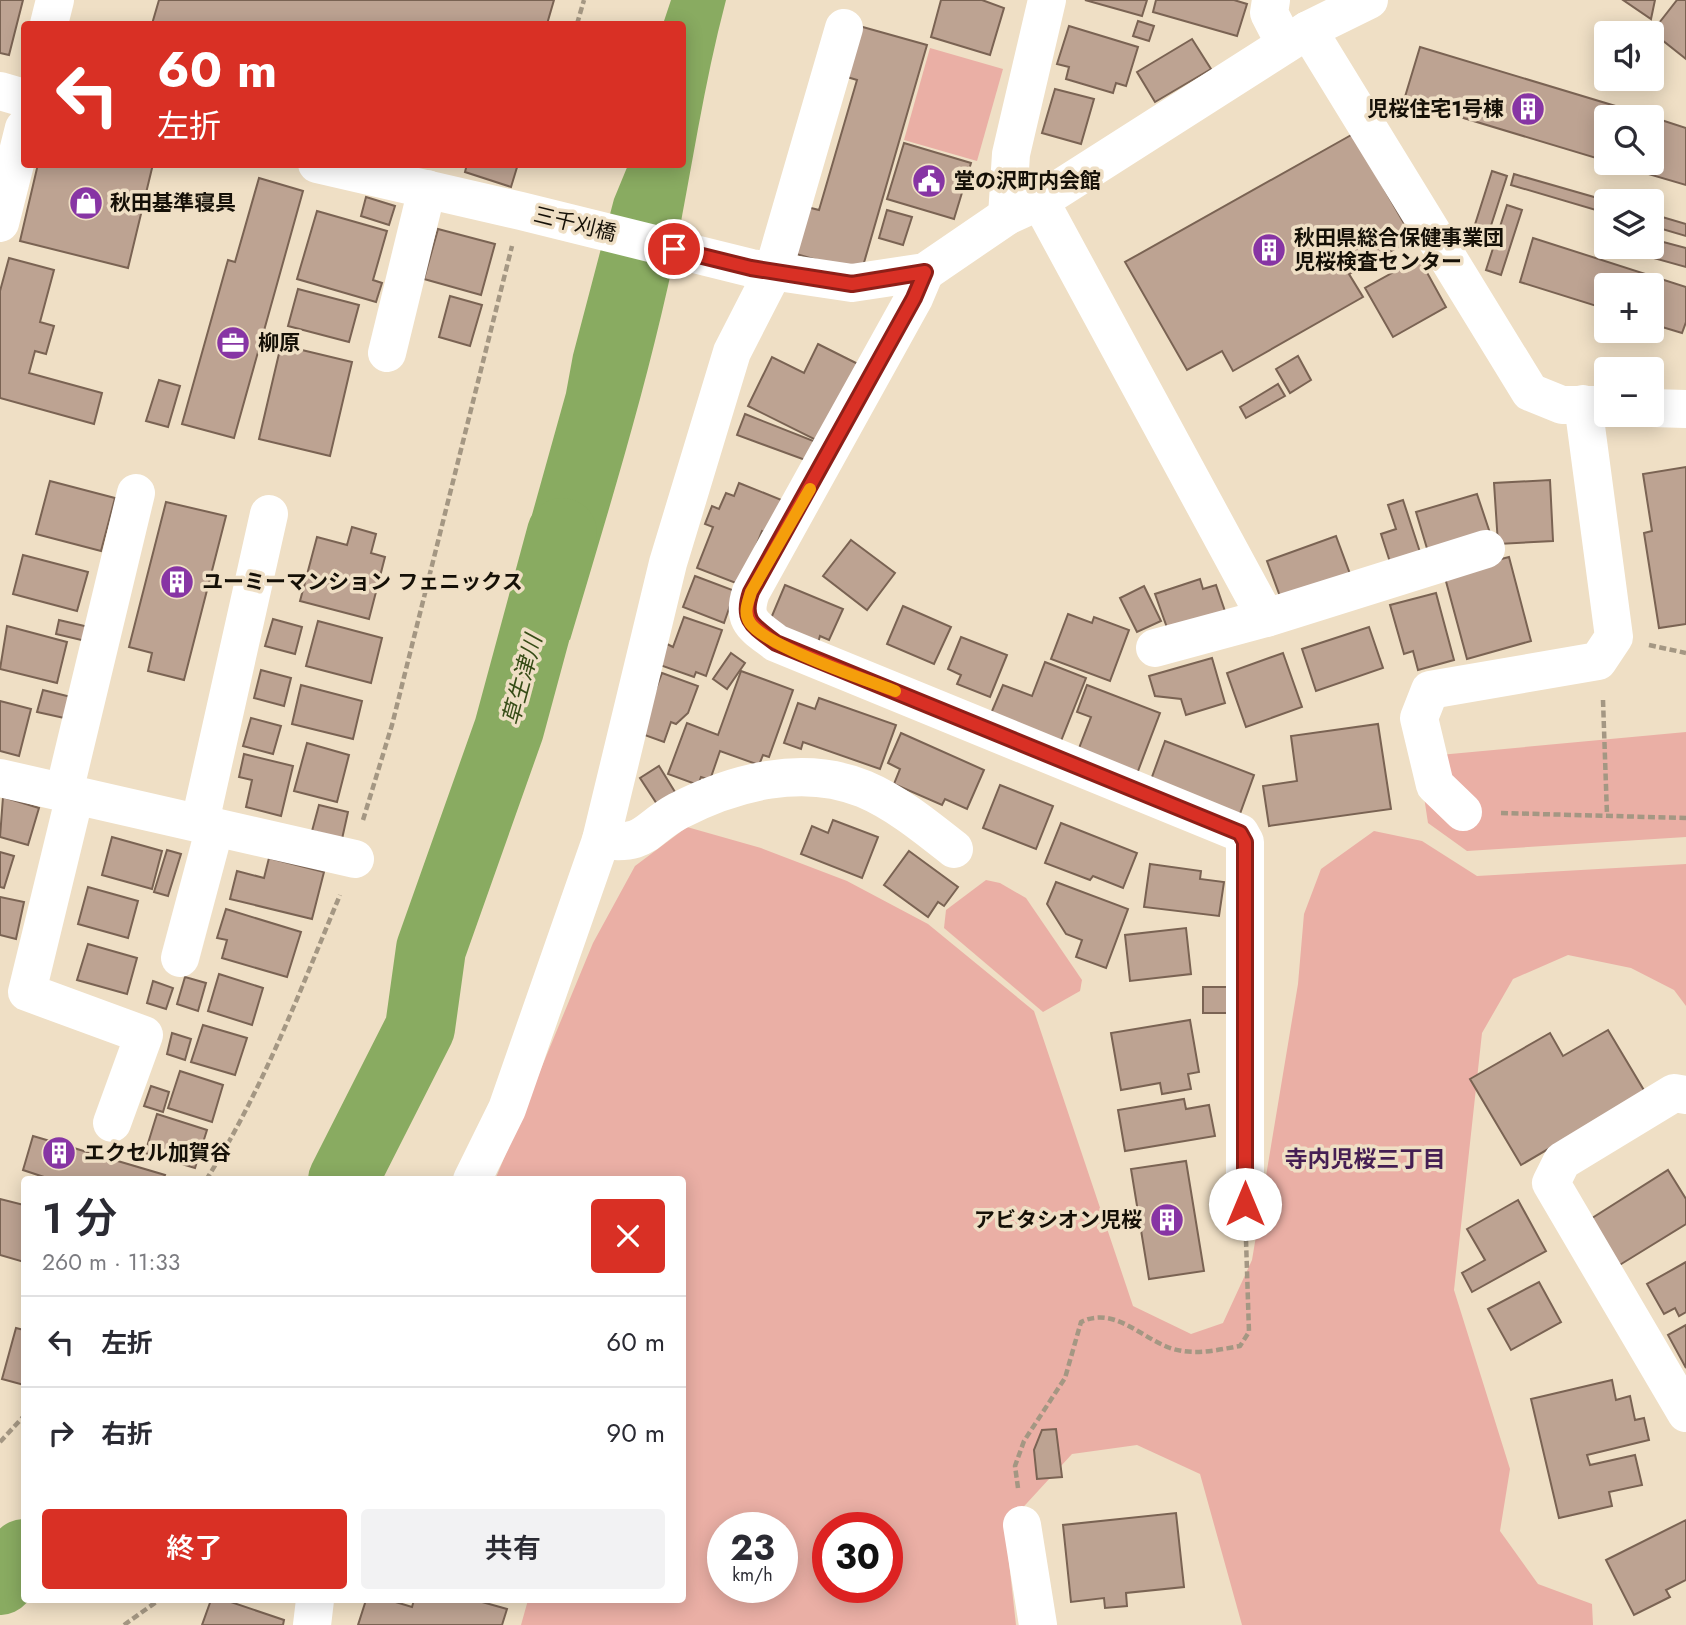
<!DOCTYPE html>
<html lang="ja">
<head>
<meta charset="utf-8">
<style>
  :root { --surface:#fff; --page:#f2f2f3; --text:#2b2b33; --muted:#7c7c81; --line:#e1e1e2; --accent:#d93025 }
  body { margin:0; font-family:Jost,"Noto Sans JP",sans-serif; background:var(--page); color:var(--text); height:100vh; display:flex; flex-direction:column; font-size:26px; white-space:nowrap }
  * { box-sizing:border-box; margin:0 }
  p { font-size:23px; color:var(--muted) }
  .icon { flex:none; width:38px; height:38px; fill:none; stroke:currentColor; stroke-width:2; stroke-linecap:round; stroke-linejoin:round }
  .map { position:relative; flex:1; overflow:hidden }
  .details { position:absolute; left:21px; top:1176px; width:665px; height:427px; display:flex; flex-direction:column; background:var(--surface); border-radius:7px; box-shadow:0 4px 18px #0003 }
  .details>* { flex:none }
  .banner { position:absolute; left:21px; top:21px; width:665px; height:147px; border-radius:7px; box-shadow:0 4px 18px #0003; background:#d93025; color:#fff; overflow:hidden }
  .tools { position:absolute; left:1594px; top:21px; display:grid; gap:14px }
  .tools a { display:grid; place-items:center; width:70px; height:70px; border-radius:7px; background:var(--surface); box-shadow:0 4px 18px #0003; font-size:35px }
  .speed { position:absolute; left:707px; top:1512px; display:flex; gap:14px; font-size:35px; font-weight:700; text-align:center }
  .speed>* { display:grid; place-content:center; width:91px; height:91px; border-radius:50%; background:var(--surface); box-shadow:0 4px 18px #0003; line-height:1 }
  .speed small { font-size:18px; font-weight:400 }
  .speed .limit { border:10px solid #d22; background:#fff; color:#111 }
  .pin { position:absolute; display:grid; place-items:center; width:60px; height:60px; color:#fff; margin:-30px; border:4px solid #fff; border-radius:50%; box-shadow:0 2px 7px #0007 }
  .me { position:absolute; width:77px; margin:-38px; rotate:0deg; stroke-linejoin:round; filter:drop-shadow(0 0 5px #0008) }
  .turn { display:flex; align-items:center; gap:24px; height:147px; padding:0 21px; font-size:32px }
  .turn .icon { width:91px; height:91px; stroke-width:2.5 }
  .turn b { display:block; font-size:49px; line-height:60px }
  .round { display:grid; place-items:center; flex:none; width:74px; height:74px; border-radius:7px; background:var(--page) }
  .summary { display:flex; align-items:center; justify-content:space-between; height:119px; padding:0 21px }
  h1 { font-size:42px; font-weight:600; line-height:52px }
  .button { display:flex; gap:14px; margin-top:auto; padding:14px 21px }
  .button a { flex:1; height:80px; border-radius:7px; background:var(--accent); color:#fff; font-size:28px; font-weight:600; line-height:80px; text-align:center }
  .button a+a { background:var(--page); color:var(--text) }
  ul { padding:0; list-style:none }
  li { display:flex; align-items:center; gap:21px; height:91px; padding:0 21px; border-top:2px solid var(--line) }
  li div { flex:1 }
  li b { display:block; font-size:26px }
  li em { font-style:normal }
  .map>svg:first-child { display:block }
</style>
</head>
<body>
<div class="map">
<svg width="1686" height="1625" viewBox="0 0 1686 1625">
  <rect width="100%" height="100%" fill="#efdfc5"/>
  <g fill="#eaafa5" fill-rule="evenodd">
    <polygon points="930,48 1003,69 977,161 904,140"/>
    <polygon points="1686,732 1686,837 1467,851 1428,823 1418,757"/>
    <path d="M687 827 761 848 847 881 928 924 1034 1011 1133 1306 1191 1334 1223 1323 1252 1260 1298 984 1304 914 1321 869 1374 831 1422 841 1477 876 1686 864V1006L1674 990 1631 968 1568 955 1513 979 1482 1033 1454 1290 1510 1469 1500 1531 1538 1584 1592 1604 1593 1625H1242L1200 1474 1137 1445 1072 1454 1005 1527 1016 1625H521L528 1600H682V1180H495L593 943 635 866ZM723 1528H782V1587H723ZM828 1528H887V1587H828Z"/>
    <polygon points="986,880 1000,883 1026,898 1082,980 1080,991 1043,1012 944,928 946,910"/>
  </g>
  <path fill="#89ab61" d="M671 0H726C701 94 689 191 668 286 641 406 605 522 570 640L511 618 518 565 566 393 573 355 614 199 628 165 682 164V24H663Z"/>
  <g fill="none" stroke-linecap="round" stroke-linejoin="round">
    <g stroke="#89ab61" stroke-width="70">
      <polyline points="343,1180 420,1028 431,949 509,729 562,533"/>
      <polyline points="0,1580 24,1554"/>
    </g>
  </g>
  <g fill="#bda392" stroke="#7a6353" stroke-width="2">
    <polygon points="0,0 23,0 9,55 0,53"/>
    <polygon points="159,0 554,0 547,24 152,24"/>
    <polygon points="941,0 982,0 1004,8 990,55 931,37"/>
    <polygon points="1085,0 1147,0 1142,16"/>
    <polygon points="1156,0 1234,0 1247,4 1237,36 1153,12"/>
    <polygon points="1623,0 1655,0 1651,19"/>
    <polygon points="1677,0 1686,0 1686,59 1652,32"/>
    <polygon points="1138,21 1154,26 1149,41 1133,36"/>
    <polygon points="852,24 927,45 861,273 793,253 807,207 819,210 857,80 837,74"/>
    <polygon points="1069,26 1138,47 1126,86 1116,83 1113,93 1066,79 1069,67 1057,64"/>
    <polygon points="1192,39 1211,69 1155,102 1137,72"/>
    <polygon points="1420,47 1652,117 1606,117 1606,161 1404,100"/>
    <polygon points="1055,89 1094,99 1081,144 1042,133"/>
    <polygon points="1652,117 1686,128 1686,185 1611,163 1652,163"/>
    <polygon points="1353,134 1413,239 1349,274 1363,297 1233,371 1222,351 1187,370 1125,262"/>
    <polygon points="904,143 971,163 954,219 887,199"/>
    <polygon points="38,164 153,164 128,268 20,241"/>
    <polygon points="467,164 518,164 511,187 465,172"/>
    <polygon points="1492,171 1507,176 1486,241 1471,237"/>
    <polygon points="1514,174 1608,201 1606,213 1511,185"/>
    <polygon points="259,178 303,191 234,438 182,424 228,260 235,262"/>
    <polygon points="366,197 395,206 389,225 361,216"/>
    <polygon points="1507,205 1522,210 1501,275 1486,270"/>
    <polygon points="887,210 912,217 903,245 879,238"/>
    <polygon points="317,211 387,231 373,280 382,283 376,302 297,279"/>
    <polygon points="1652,214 1686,224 1686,236 1652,226"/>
    <polygon points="438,229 495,244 481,295 424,279"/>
    <polygon points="1533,238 1686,287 1686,322 1682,333 1652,324 1652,285 1606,285 1606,309 1520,282"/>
    <polygon points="1652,239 1686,248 1686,267 1625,250 1626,247 1652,247"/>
    <polygon points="9,258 54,270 40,322 54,326 46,354 35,351 29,373 102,393 94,424 0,398 0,291"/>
    <polygon points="1419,258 1446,307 1393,337 1365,288"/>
    <polygon points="298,289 359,305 349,342 288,326"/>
    <polygon points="450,296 482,305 470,346 439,337"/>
    <polygon points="818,344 860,365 822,443 748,406 772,357 804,373"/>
    <polygon points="281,345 352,362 330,456 259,439"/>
    <polygon points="1298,356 1311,380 1290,393 1276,369"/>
    <polygon points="159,380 180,386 168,427 146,421"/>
    <polygon points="1278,384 1285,396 1246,418 1240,407"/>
    <polygon points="745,414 816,442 808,461 737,435"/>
    <polygon points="1686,467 1686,624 1659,628 1644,533 1652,531 1643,474"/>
    <polygon points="1550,480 1553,541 1498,544 1494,483"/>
    <polygon points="50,481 115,498 101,551 36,534"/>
    <polygon points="739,483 784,501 771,535 762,531 741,585 697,568 713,527 705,524 712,506 719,509 726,493 734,496"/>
    <polygon points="1477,494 1491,536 1429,555 1416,512"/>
    <polygon points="1403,500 1420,552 1390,562 1381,534 1396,529 1388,505"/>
    <polygon points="166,502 226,516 184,680 148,671 152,653 129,647"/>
    <polygon points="352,527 376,534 371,553 385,557 369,619 300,601 317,537 347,545"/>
    <polygon points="1336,536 1350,574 1281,599 1267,561"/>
    <polygon points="851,540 895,573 867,610 823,576"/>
    <polygon points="23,555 88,572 77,611 13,594"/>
    <polygon points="1509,557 1531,641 1467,659 1444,574"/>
    <polygon points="695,576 735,591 724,623 683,607"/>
    <polygon points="1200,579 1203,589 1216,585 1227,617 1170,636 1155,594"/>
    <polygon points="785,585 843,609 829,640 820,636 818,643 769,623"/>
    <polygon points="1144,586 1161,621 1137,632 1120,598"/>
    <polygon points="1436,593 1454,660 1418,670 1413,651 1404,654 1390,605"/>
    <polygon points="903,606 951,627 934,664 887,644"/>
    <polygon points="1068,614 1092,623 1094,617 1129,630 1110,681 1051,659"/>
    <polygon points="684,617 722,630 706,676 696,672 694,677 657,664 665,643 673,647"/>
    <polygon points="273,619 302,627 295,654 265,646"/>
    <polygon points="59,620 93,628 90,642 56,634"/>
    <polygon points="318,621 382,638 371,683 306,666"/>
    <polygon points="7,626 67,642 57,683 0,669"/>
    <polygon points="1369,627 1383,668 1316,691 1302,649"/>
    <polygon points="961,637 1007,655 990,697 957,684 961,675 948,669"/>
    <polygon points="731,653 745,663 727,689 713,679"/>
    <polygon points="1283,653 1302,707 1246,727 1227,673"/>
    <polygon points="1212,658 1225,703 1186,715 1181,699 1155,696 1149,676"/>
    <polygon points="1045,662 1086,678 1059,746 987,723 1003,685 1032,696"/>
    <polygon points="261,670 291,678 284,706 254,698"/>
    <polygon points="741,671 793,690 769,757 763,755 759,765 720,751 710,780 701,777 698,785 668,774 687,723 718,735"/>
    <polygon points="662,673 698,686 688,713 676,724 671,722 664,742 639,733"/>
    <polygon points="301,685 362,701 353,739 292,724"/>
    <polygon points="1087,685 1160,713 1135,779 1076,756 1091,717 1077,712"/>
    <polygon points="43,690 75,698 69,719 37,712"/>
    <polygon points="819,698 896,725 880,769 803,742 801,749 784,743 798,703 815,709"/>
    <polygon points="0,701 31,709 19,756 0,751"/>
    <polygon points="251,718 281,726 273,754 243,746"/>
    <polygon points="1378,724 1391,809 1269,826 1263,786 1297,781 1291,736"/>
    <polygon points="901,733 984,770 967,809 945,799 942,805 894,784 900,769 888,763"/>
    <polygon points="1165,741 1254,775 1237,822 1148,788"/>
    <polygon points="307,743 349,755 337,802 294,791"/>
    <polygon points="244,754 293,766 281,816 246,807 252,780 239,777"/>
    <polygon points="659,766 675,792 657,804 640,778"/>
    <polygon points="1000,785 1053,806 1036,849 983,828"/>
    <polygon points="3,797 39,808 28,845 0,837"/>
    <polygon points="319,805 348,812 342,839 312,831"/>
    <polygon points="833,820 878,837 862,878 801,854 812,826 828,833"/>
    <polygon points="1061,823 1137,853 1123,888 1093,876 1090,880 1045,863"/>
    <polygon points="112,837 162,851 152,889 102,875"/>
    <polygon points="167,850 181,854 168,896 154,892"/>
    <polygon points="909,851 958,887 944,906 938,902 928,917 884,885"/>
    <polygon points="0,852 14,856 4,888 0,887"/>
    <polygon points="269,858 324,872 312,919 230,899 237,871 264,878"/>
    <polygon points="1150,864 1201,871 1200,879 1224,882 1219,916 1144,907"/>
    <polygon points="1056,882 1128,909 1106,968 1076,957 1082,940 1066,934 1047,904"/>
    <polygon points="88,887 138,901 128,938 78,924"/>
    <polygon points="0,897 24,902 16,939 0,935"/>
    <polygon points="226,909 301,932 287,977 222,958 227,940 217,938"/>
    <polygon points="1186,928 1191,974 1130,981 1125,935"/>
    <polygon points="88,944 137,958 127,994 77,980"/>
    <polygon points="219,974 263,988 252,1025 208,1011"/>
    <polygon points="185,977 206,983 198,1011 177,1004"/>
    <polygon points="153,981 173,988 166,1009 147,1003"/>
    <rect x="1203" y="987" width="25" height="26"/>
    <polygon points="1190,1020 1199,1072 1188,1074 1191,1089 1162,1094 1160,1083 1121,1090 1111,1033"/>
    <polygon points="203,1025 247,1038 235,1075 191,1062"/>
    <polygon points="1608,1030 1645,1092 1521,1165 1470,1079 1550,1033 1563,1056"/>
    <polygon points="172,1033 191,1039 185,1060 167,1054"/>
    <polygon points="180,1071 223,1085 212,1122 168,1108"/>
    <polygon points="151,1086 169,1092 163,1112 144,1106"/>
    <polygon points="1184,1099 1186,1109 1209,1105 1215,1136 1125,1151 1118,1110"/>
    <polygon points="157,1114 207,1130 195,1168 145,1153"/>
    <polygon points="33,1136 165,1175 163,1180 53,1180 23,1170"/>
    <polygon points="1186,1161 1204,1271 1149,1279 1131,1169"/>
    <polygon points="1668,1170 1686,1199 1686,1224 1618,1266 1589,1220"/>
    <polygon points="0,1199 24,1205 24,1262 0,1255"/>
    <polygon points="1518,1200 1546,1251 1472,1292 1462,1273 1485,1260 1467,1229"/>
    <polygon points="1686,1262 1686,1312 1679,1316 1675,1308 1664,1314 1647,1284"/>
    <polygon points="1539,1282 1561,1322 1511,1350 1488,1309"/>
    <polygon points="1686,1325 1686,1368 1668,1335"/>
    <polygon points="16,1328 24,1330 24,1385 2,1379"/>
    <polygon points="1612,1380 1616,1400 1630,1396 1635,1420 1644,1418 1649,1440 1587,1455 1590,1465 1635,1455 1642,1485 1609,1492 1612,1506 1559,1518 1531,1399"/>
    <polygon points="1056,1429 1062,1477 1037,1479 1034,1450 1042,1430"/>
    <polygon points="1176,1513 1184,1587 1126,1593 1127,1606 1105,1608 1104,1598 1071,1602 1063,1525"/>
    <polygon points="1686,1520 1686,1580 1666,1590 1670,1597 1634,1615 1606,1560"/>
    <polygon points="211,1600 225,1600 284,1620 283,1625 202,1625"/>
    <polygon points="366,1600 389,1600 412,1607 414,1600 475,1600 507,1609 502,1625 358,1625"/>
  </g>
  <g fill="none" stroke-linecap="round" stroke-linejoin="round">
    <g stroke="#a49783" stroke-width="4.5" stroke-dasharray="7 3.5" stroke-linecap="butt">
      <polyline points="577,24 584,0"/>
      <polyline points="1649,645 1686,653"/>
      <polyline points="1603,700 1607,815"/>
      <polyline points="1501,813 1686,818"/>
      <polyline points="363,820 392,725 512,246"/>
      <path d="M206 1180C262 1092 300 991 340 895"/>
      <polyline points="0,1442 24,1416"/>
      <path d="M1018 1488 1015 1466 1024 1441 1065 1378 1081 1322C1114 1306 1140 1337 1170 1348 1194 1356 1217 1350 1240 1346L1249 1332 1246 1240"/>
      <polyline points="124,1625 159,1600"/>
    </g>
    <g stroke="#fff" stroke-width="38">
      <polyline points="1271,0 1269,13 1285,44"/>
      <polyline points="49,24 55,0"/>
      <polyline points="1308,30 1530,392 1562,405 1606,405"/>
      <polyline points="0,91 24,98"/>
      <polyline points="317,164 521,211 751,268 852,283 925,272 1007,216 1040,201 1308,30 1369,0"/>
      <polyline points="1040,201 1266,618"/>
      <polyline points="1007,216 1011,154 1047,0"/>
      <polyline points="0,223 24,128"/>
      <path d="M925 272 914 298 751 592C741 621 754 626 776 643L1240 833 1245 842V1204"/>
      <polyline points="387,353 427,189"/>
      <polyline points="1652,408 1686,409"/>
      <polyline points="1155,648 1266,618 1486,549"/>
      <polyline points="0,778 355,859"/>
      <polyline points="64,792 136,493"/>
      <polyline points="75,795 27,992 144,1035 112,1123"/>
      <polyline points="1463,812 1435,785 1419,718 1430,690 1598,661 1614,637 1583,404"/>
      <polyline points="200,822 269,514"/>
      <path d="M601 840C648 846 643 830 678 811 734 782 803 764 864 789 897 803 926 827 954 849"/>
      <polyline points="180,958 215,827"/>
      <polyline points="1686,1095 1674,1093 1562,1161 1551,1183 1686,1413"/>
      <polyline points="472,1180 507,1109 601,840 668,563 732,352 773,272 844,28"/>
      <polyline points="1022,1525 1038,1625"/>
      <polyline points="312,1625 315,1600"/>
    </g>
  </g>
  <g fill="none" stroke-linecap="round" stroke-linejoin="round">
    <g stroke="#8d1f18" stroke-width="18">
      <path id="route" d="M674 249 751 268 852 284 925 272 914 298 751 592C741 621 754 626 776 643L1240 833 1245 842V1204"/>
    </g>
    <use href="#route" stroke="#d93025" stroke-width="12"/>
    <path stroke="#f59e0b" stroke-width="12" d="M810 489 751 592C748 602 743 613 750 623 767 647 864 679 895 691"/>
  </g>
  <defs>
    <g id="building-disc" transform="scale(1.75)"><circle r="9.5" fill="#8735a4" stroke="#efdfc5"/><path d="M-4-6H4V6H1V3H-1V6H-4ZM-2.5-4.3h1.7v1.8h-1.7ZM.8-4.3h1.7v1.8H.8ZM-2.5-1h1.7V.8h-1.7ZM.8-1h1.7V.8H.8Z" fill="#fff"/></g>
    <g id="civic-disc" transform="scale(1.75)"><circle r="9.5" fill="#8735a4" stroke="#efdfc5"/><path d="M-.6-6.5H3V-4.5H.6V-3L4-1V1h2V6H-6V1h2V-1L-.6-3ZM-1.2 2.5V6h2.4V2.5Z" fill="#fff"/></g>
    <g id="shop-disc" transform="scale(1.75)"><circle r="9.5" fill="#8735a4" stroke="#efdfc5"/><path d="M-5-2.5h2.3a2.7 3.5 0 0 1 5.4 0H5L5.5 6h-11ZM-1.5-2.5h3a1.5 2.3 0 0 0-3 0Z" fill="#fff"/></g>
    <g id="office-disc" transform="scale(1.75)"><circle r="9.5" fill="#8735a4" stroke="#efdfc5"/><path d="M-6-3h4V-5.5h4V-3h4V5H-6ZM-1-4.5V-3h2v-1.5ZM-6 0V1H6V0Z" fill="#fff"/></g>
  </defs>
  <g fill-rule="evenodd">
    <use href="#building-disc" x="1528" y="109"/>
    <use href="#civic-disc" x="929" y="181"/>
    <use href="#shop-disc" x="86" y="203"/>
    <use href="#building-disc" x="1269" y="250"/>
    <use href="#office-disc" x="233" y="343"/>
    <use href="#building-disc" x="177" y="582"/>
    <use href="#building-disc" x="59" y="1153"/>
    <use href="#building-disc" x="1167" y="1220"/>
  </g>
  <g text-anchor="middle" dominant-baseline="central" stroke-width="7" stroke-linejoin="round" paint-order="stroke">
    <g font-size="21" font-weight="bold" fill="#151007" stroke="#efdfc5" text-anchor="start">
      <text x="1504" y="109" text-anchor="end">児桜住宅1号棟</text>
      <text x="954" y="181">堂の沢町内会館</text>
      <text x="110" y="203">秋田基準寝具</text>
      <text x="1294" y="238">秋田県総合保健事業団<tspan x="1294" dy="24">児桜検査センター</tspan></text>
      <text x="258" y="343">柳原</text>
      <text x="202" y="582">ユーミーマンション フェニックス</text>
      <text x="84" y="1153">エクセル加賀谷</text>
      <text x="1142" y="1220" text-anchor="end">アビタシオン児桜</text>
    </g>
    <g font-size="21" fill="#151007" stroke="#efdfc5">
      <text transform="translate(575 224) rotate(14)">三千刈橋</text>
    </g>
    <g font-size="23" font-style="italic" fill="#364c16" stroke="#efdfc5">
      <text transform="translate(522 680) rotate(-75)">草生津川</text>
    </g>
    <g font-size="23" font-weight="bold" fill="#451e53" stroke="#efdfc5">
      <text x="1365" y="1159">寺内児桜三丁目</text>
    </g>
  </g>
</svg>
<div class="tools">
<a><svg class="icon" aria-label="sound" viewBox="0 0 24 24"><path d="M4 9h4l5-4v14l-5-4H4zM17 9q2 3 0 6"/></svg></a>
<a><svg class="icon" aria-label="search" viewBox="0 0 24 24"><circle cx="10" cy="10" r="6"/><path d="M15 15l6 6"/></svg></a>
<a><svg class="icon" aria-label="layers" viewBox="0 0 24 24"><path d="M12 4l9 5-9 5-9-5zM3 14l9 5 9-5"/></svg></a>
<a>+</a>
<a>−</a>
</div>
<div class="speed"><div>23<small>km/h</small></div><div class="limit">30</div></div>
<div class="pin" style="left:674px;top:249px;background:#d93025"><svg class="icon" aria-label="arrive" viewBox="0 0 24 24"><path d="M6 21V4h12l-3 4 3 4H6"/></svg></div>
<svg class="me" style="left:1245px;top:1204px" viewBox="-20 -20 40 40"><circle r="19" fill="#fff"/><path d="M0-13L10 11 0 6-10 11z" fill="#d93025"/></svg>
<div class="banner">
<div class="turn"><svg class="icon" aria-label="left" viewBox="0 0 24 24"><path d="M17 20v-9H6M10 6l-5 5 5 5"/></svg><div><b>60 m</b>左折</div></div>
</div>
<section class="details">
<div class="summary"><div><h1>1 分</h1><p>260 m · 11:33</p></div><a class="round" style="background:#d93025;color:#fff"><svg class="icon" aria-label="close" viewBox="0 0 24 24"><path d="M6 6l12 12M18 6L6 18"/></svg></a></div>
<ul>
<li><svg class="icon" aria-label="left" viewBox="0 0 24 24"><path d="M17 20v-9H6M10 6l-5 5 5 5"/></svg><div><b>左折</b></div><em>60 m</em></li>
<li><svg class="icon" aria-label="right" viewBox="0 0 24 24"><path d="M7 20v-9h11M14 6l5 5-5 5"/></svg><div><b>右折</b></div><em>90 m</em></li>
</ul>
<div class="button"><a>終了</a><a>共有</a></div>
</section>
</div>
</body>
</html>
